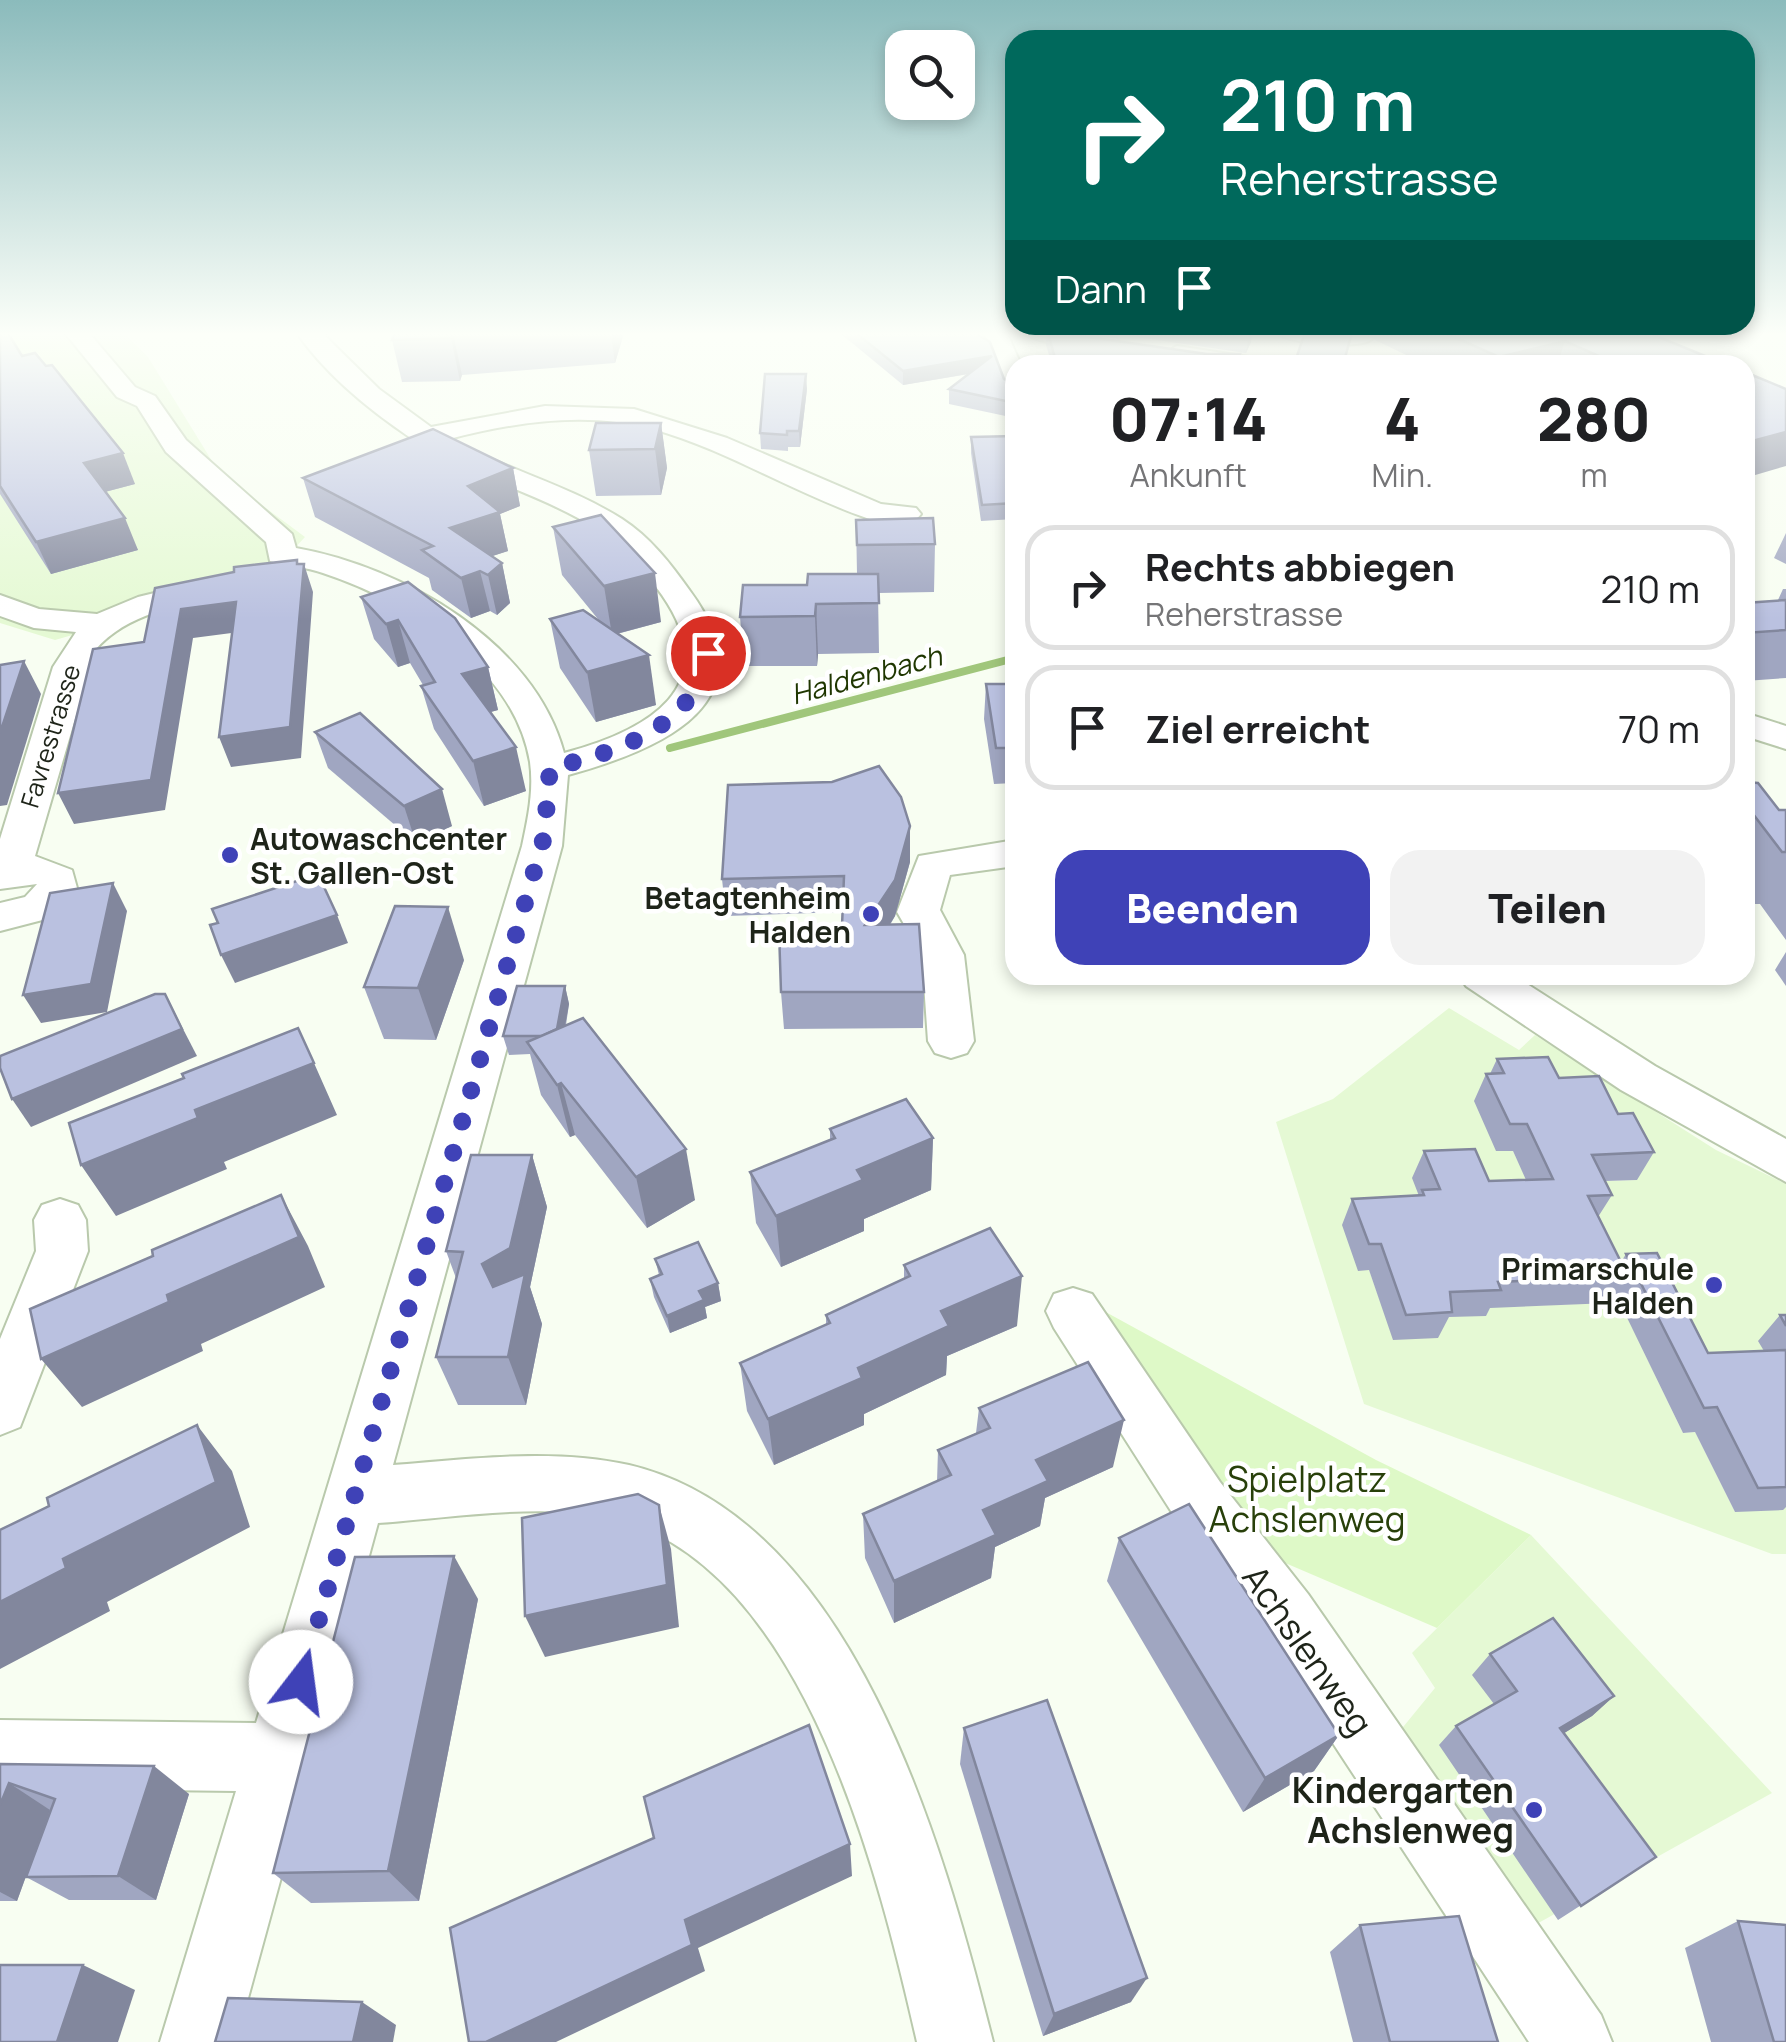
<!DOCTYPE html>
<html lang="de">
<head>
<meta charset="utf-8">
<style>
  :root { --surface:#fff; --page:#f2f2f2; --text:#202124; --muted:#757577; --line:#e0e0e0; --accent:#3f42b7 }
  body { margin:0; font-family:Manrope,sans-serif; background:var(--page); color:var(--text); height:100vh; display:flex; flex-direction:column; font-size:38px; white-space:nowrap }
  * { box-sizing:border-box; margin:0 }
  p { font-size:32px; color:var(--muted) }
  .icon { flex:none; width:55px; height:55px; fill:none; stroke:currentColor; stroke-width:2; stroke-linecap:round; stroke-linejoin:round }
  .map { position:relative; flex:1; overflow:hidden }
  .sheet { position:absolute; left:1005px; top:355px; width:750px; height:630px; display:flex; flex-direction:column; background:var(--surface); border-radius:30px; box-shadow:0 5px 15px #0003 }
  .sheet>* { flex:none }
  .hud { position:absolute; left:1005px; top:30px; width:750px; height:305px; border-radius:30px; box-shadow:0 5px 15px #0003; background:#00695c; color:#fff; overflow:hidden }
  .fabs { position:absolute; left:885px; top:30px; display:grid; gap:20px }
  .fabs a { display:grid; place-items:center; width:90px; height:90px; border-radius:20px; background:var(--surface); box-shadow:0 5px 15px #0003; font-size:50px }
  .pin { position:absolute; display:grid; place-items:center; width:85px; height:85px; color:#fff; margin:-42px; border:5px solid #fff; border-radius:50%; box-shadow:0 2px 10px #0007 }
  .me { position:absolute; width:110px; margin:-55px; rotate:15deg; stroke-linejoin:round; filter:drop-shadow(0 0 8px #0008) }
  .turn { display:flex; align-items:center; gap:35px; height:210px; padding:0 50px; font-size:45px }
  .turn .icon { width:130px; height:130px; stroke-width:2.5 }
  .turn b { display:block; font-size:70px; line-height:85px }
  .then { display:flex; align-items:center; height:95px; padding:0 50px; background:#0003; gap:20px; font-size:38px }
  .eta { display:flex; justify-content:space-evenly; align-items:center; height:170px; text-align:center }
  .eta b { font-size:60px; font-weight:800; line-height:70px }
  .action { display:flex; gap:20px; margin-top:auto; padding:20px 50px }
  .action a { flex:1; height:115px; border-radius:30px; background:var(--accent); color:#fff; font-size:40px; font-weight:800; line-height:115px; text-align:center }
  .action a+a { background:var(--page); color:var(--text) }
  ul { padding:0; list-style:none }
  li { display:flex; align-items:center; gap:30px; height:125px; margin:0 20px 15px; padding:0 30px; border:5px solid var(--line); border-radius:30px }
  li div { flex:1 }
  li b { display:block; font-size:38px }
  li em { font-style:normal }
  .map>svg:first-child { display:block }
</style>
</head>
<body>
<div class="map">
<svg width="1786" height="2042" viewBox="0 0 1786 2042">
  <rect width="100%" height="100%" fill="#f8fef2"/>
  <g fill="#e5f9d4">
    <polygon points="0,333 124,333 148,357 220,474 305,537 265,580 55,640 0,623"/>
    <polygon points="1449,1008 1519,1050 1535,1035 1716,1150 1786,1184 1786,1340 1777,1375 1734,1377 1666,1337 1600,1281 1576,1182 1636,1180 1513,1151 1528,1183 1428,1216 1369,1270 1394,1340 1476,1290 1504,1307 1620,1302 1683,1433 1695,1432 1735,1512 1786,1474 1786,1554 1772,1554 1364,1404 1276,1122 1333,1099"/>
    <polygon points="1531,1535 1772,1793 1506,1941 1381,1754 1435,1688 1412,1653"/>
  </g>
  <polygon fill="#def9c7" points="1102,1310 1376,1460 1531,1535 1437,1628 1255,1550"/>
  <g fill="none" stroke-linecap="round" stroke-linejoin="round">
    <polyline stroke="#a0c67b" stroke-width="8" points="670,748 1015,658"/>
    <g stroke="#b9c9ac" stroke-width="4">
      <g id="minor">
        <path d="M65 333H89L135 387 155 396 186 440 292 534 296 548C403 567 534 642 564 753 647 731 726 687 662 595 645 571 624 547 598 530 541 493 472 478 414 440 372 412 326 375 297 333H322L379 389 431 427 545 406 634 409 727 438 881 504 916 508 921 514C910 529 879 523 864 517 792 492 727 450 653 429 587 411 514 422 449 439 505 469 568 485 622 519 650 537 671 564 690 591 772 702 663 749 568 775L562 846 393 1465C470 1459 553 1448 629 1465 854 1518 944 1847 993 2042H917C880 1880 810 1590 635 1525 564 1498 453 1518 378 1523L236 2042H160L236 1791 0 1788V1720L256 1723 522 846C528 818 534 790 530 762 514 667 408 601 323 573 306 567 288 566 270 561L266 542 166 452 137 406 117 397Z"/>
        <path d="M983 333H1007L1021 365H1015V395L1006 392C994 373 997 352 983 333Z"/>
        <path d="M1024 333 1116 338 1120 343C1108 354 1036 344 1024 333Z"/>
        <path d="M1277 333H1364L1372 339C1360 350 1289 344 1277 333Z"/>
        <polygon points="1177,346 1255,358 1267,365 1208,365 1168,358 1165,353"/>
        <path d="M212 579 223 581 228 588 223 595C178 606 127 613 95 650L35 856 72 870 77 888 54 917 0 931V903L25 897 37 884 0 889V839L53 667 76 632 34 628 0 616V595L39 609 97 614 138 597Z"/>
        <polygon points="1745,713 1786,726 1786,749 1745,736"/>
        <polygon points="1015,840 1015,866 950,875 940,910 964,955 974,1041 967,1053 951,1058 935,1053 928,1041 922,955 897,912 919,856"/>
        <polygon points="1459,975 1513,975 1655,1066 1786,1139 1786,1182 1621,1090 1466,986"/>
        <polygon points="60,1199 78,1205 86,1220 88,1251 20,1427 0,1435 0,1339 36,1251 34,1220 42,1205"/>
        <polygon points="1073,1288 1092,1294 1220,1482 1308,1594 1601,2015 1612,2042 1529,2042 1264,1638 1178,1522 1054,1328 1046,1311 1054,1294"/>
      </g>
    </g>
    <use href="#minor" fill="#fff" fill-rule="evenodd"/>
  </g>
  <g fill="#a0a6c1">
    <polygon points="0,333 135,484 105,492 138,550 51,574 0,494"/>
    <polygon points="395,333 624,333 615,363 462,375 460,381 402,382 392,340"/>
    <polygon points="840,333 975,333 1004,379 1015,387 1015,418 949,404 949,389 969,374 903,385"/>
    <polygon points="1047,333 1207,354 1240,354 1238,365 1052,365 1046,345"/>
    <polygon points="1109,333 1253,333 1251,342 1246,353"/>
    <polygon points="1369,333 1649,333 1727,365 1427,365 1375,340"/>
    <polygon points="807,389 800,447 788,447 788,451 761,449 760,433"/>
    <polygon points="661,423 667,468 661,495 596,496 589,450"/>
    <polygon points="1015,436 1015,519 981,521 971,453 971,437"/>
    <polygon points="513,468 520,506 500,514 508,551 492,556 502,563 510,603 497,615 490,611 471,618 432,590 429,578 315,517 303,478"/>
    <polygon points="856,520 935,544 934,592 878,593 879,653 818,654 817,666 744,666 740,617 807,585 857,574"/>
    <polygon points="553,527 661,622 617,634 656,705 596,722 560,668 550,619 602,624 562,575"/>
    <polygon points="1786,533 1786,564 1774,558"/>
    <polygon points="1783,589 1786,589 1786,678 1745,681 1745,603 1778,600"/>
    <polygon points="361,597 488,667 498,710 490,712 526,791 484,806 434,729 421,686 423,685 410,663 398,667 374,639"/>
    <polygon points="986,684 1015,684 1015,791 1014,783 994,784 984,719"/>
    <polygon points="315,732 452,826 416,843 328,768"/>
    <polygon points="1745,782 1779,810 1786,810 1786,940 1760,904 1751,904 1745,895"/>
    <polygon points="910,826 910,862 895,916 890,925 924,992 923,1028 784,1029 781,992 842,926 843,912 726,916 722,879"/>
    <polygon points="1786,952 1786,986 1775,970"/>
    <polygon points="464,960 436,1040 384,1039 364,987"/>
    <polygon points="565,986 569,1004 566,1025 695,1200 647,1228 575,1135 570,1137 541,1095 530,1054 509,1055 503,1036"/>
    <polygon points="1497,1059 1559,1078 1618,1114 1654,1152 1637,1180 1605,1181 1612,1195 1598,1217 1621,1262 1626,1254 1708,1353 1764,1351 1758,1341 1780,1315 1786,1315 1786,1507 1783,1510 1735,1512 1695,1432 1683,1433 1616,1295 1610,1303 1490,1308 1486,1316 1449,1317 1438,1338 1393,1340 1369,1270 1358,1271 1342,1225 1352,1199 1419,1196 1412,1178 1424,1151 1489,1181 1526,1180 1513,1151 1496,1151 1474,1101 1486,1074 1490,1074"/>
    <polygon points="830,1129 933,1138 931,1190 864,1219 864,1231 781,1267 756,1223 750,1172 830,1140"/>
    <polygon points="532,1155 547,1207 530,1287 542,1324 526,1405 458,1405 436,1357 456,1278 446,1251"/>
    <polygon points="655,1259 718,1283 721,1301 705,1307 707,1318 670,1333 654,1297 650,1279 659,1275"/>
    <polygon points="904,1265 1017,1326 947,1356 946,1375 864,1414 864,1425 774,1465 747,1411 740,1363 826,1324 826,1315 904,1279"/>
    <polygon points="979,1408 1113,1467 1045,1498 1040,1526 995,1547 991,1578 894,1623 865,1558 863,1514 937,1482 938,1450 976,1433"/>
    <polygon points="1119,1538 1339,1735 1314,1771 1243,1812 1107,1581"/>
    <polygon points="478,1599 419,1901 311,1903 273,1873"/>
    <polygon points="1490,1654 1614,1696 1592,1716 1564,1733 1656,1857 1558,1920 1439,1745 1456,1726 1494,1704 1472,1675"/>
    <polygon points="964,1728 1131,2002 1043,2036 960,1764"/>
    <polygon points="0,1764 189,1794 156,1900 69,1900 26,1877 50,1810 17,1901 0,1901"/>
    <polygon points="1738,1921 1786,2042 1711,2042 1685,1948"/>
    <polygon points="1360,1925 1498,2042 1353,2042 1330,1952"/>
  </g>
  <g fill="#82879d">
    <polygon points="453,333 462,375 460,381 451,338"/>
    <polygon points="611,333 624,333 615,363"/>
    <polygon points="1251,333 1251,342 1246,353 1248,340"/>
    <polygon points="1565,341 1557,365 1496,365 1499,357"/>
    <polygon points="992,356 991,370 903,385 903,371"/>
    <polygon points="806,374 807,389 800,447 799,431"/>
    <polygon points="661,423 667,468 661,495 655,449"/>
    <polygon points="1786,432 1786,466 1745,478 1745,443"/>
    <polygon points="123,453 135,484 97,494 84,463"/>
    <polygon points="513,468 520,506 500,514 508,551 459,567 450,528 468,486"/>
    <polygon points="125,518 138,550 51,574 36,542"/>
    <polygon points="297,560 303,577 304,564 313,592 301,758 231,767 219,737 297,564"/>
    <polygon points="502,563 510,603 497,615 488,575"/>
    <polygon points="480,571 490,611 471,618 461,578"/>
    <polygon points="655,573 661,622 612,635 604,586"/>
    <polygon points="236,602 247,631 193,638 165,810 74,824 58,793 181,609"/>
    <polygon points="816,604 818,654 817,666 815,616"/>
    <polygon points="398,620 410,663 398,667 386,624"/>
    <polygon points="649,655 656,705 596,722 587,672"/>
    <polygon points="24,661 41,694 7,805 0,806 0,733"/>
    <polygon points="488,667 498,710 473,717 462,674"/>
    <polygon points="516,747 526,791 484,806 473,761"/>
    <polygon points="442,789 452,826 416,843 404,806"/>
    <polygon points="910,826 910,862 895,916 866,962 865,925"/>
    <polygon points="113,883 127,911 107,1012 41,1023 23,995"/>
    <polygon points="448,907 464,960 436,1040 418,988"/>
    <polygon points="337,915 348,943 235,983 221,955"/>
    <polygon points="565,986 569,1004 560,1054 556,1035"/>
    <polygon points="165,994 197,1056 31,1127 12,1099"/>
    <polygon points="314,1063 337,1115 224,1162 227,1169 116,1216 81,1165 195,1110"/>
    <polygon points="561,1083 575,1135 570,1137 557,1085"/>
    <polygon points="933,1138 931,1190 864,1219 864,1231 781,1267 776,1216 857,1170"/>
    <polygon points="686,1149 695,1200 647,1228 636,1177"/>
    <polygon points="532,1155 547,1207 530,1287 542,1324 526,1405 508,1357 500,1314 482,1264"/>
    <polygon points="281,1195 308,1246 325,1287 201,1344 203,1351 82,1407 41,1359 167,1295"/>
    <polygon points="1022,1276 1017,1326 947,1356 946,1375 864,1414 864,1425 774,1465 768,1419 858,1368 941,1311"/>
    <polygon points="718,1283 721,1301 705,1307 707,1318 670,1333 667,1316 699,1291"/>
    <polygon points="1124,1420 1113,1467 1045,1498 1040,1526 995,1547 991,1578 894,1623 894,1581 983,1510 1036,1460"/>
    <polygon points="197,1425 232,1471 250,1527 107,1602 110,1611 0,1669 0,1602 63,1559"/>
    <polygon points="659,1505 671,1549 679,1627 545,1657 525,1616"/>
    <polygon points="454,1556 478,1599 419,1901 388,1871"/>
    <polygon points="1614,1696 1592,1716 1540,1748 1560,1728"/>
    <polygon points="1339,1735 1314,1771 1243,1812 1265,1778"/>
    <polygon points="154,1766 189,1794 156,1900 118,1876"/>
    <polygon points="9,1783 50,1810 17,1901 0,1892 0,1805"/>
    <polygon points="850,1844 852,1876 698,1948 705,1971 556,2042 486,2042 685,1920"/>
    <polygon points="83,1965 135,1990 118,2042 57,2042"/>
    <polygon points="1147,1978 1131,2002 1043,2036 1054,2014"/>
    <polygon points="362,2002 396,2025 393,2042 353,2042"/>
  </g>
  <g fill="#bac1e0" stroke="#82879d" stroke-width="2.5">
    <polygon points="0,333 8,333 22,356 35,353 46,366 52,365 123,453 84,463 125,518 36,542 0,486"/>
    <polygon points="395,333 453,333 451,338 392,340"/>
    <polygon points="856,333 975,333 990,342 1004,379 1014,384 1015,403 949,389 992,356 903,371"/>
    <polygon points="1048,333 1060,333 1207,354 1240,354 1235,365 1057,365"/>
    <polygon points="1196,333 1251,333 1248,340"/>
    <polygon points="1445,333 1649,333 1727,365 1619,365 1565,341 1499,357"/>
    <polygon points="1304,335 1351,336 1343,365 1294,365"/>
    <polygon points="1745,372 1786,389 1786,432 1745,443"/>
    <polygon points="765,374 806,374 799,431 787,431 787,435 760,433"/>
    <polygon points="596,423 661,423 655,449 589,450"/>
    <polygon points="433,429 513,468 468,486 500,512 450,528 502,563 488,575 480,571 461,578 422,550 433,546 303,478"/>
    <polygon points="1015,436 1015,503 982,505 971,437"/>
    <polygon points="601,515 655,573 604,586 553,527"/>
    <polygon points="933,518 935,544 857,545 856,520"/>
    <polygon points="297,560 297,564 304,564 290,727 219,737 236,602 181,609 151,780 58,793 93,649 144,642 155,588 234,572 234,567"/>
    <polygon points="808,574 878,574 879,603 816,604 815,616 740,617 743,585 807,585"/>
    <polygon points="408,582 455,618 488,667 462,674 516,747 473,761 421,686 435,682 398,620 386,624 361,597"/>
    <polygon points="1786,600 1786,630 1745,633 1745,603"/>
    <polygon points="583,610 649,655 587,672 550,619"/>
    <polygon points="24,661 0,733 0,665"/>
    <polygon points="986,684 1015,684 1015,748 996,748"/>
    <polygon points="360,713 442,789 404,806 315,732"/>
    <polygon points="879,766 901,797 910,826 895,880 865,925 919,924 924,992 781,992 779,930 842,926 844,876 722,879 728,785 832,782"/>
    <polygon points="1745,782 1758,783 1779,810 1786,810 1786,852 1782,852 1753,814 1745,814"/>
    <polygon points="318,874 337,915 221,955 210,925 218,923 212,909"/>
    <polygon points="113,883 91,984 23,995 50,893"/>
    <polygon points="395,906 448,907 418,988 364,987"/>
    <polygon points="517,986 565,986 557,1029 542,1036 503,1036"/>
    <polygon points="155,994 165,994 182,1029 12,1099 0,1068 0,1056"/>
    <polygon points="583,1018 686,1149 636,1177 561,1083 557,1085 527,1042"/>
    <polygon points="298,1028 314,1063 195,1110 198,1118 81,1165 69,1123 184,1078 182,1074"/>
    <polygon points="1548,1057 1559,1078 1599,1076 1618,1114 1633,1113 1654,1152 1592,1155 1612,1195 1588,1196 1628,1276 1498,1282 1501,1290 1450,1292 1452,1312 1406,1315 1381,1244 1369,1244 1352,1199 1424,1195 1422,1190 1440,1189 1424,1151 1475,1149 1489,1181 1553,1179 1527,1124 1510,1124 1486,1074 1504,1073 1497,1059"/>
    <polygon points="906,1099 933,1138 857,1170 863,1180 776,1216 750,1172 835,1138 830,1129"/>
    <polygon points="471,1155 532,1155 510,1248 482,1264 493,1287 525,1274 508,1357 436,1357 463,1252 446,1251"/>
    <polygon points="281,1195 299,1237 167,1295 169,1302 41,1359 30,1309 153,1256 152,1250"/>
    <polygon points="990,1228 1022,1276 941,1311 949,1326 858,1368 862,1378 768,1419 740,1363 830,1323 826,1315 910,1276 904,1265"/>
    <polygon points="698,1242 718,1283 699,1291 704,1300 667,1316 650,1279 662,1274 655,1259"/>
    <polygon points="1657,1253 1708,1353 1786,1350 1786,1487 1758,1488 1717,1407 1704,1408 1626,1254"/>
    <polygon points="1780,1315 1786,1315 1786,1326"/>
    <polygon points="1088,1362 1124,1420 1036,1460 1048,1481 983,1510 996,1535 894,1581 863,1514 951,1475 938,1450 990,1428 979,1408"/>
    <polygon points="197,1425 216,1482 63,1559 66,1568 0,1602 0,1530 49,1506 47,1498"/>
    <polygon points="638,1494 659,1505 667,1585 525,1616 522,1518"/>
    <polygon points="1189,1504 1339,1735 1265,1778 1119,1538"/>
    <polygon points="454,1556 388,1871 273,1873 355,1557"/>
    <polygon points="1553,1618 1614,1696 1560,1728 1656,1857 1581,1906 1456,1726 1517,1691 1490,1654"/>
    <polygon points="1047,1700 1147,1978 1054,2014 964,1728"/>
    <polygon points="809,1725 850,1844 685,1920 692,1945 486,2042 469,2042 450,1928 654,1838 644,1797"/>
    <polygon points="0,1764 154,1766 118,1876 26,1877 55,1799 9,1783 0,1805"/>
    <polygon points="1459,1916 1498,2042 1390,2042 1360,1925"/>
    <polygon points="1738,1921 1786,1925 1786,2042 1774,2042"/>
    <polygon points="0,1965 83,1965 57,2042 0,2042"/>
    <polygon points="228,1998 362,2002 353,2042 215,2042"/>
  </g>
  <linearGradient id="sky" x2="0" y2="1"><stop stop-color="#8bbbbc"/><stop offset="0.54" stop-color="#fcfff9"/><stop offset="1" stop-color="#fcfff9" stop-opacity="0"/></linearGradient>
  <rect width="1786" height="619" fill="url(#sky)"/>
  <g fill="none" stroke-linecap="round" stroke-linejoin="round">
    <path stroke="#3f42b7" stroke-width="18" stroke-dasharray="0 32.4" d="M301 1682 544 837 550 768C614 753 696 728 708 653"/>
  </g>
  <g fill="#3f42b7" stroke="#fff" stroke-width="4">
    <circle cx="230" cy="855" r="10"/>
    <circle cx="871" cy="914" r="10"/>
    <circle cx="1714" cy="1285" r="10"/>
    <circle cx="1534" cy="1810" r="10"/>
  </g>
  <g text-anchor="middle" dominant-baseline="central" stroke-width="9" stroke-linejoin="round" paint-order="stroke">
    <g font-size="25" fill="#1e2419" stroke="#fff">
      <text transform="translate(50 736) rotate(-73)">Favrestrasse</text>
    </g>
    <g font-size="28" font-style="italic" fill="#1f3600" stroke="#fff">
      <text transform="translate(866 674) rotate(-15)">Haldenbach</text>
    </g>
    <g font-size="30" font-weight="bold" fill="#1e2419" stroke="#fff" text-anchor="end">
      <text x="250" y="838" text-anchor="start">Autowaschcenter<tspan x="250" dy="34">St. Gallen-Ost</tspan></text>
      <text x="851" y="897">Betagtenheim<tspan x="851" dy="34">Halden</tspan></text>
      <text x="1694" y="1268">Primarschule<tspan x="1694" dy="34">Halden</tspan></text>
    </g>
    <g font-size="35" fill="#28400a" stroke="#fff">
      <text x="1307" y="1479">Spielplatz<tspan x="1307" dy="40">Achslenweg</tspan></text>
    </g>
    <g font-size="35" fill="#1e2419" stroke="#fff">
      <text transform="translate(1308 1650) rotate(55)">Achslenweg</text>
    </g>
    <g font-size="35" font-weight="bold" fill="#1e2419" stroke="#fff" text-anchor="end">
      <text x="1514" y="1790">Kindergarten<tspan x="1514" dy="40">Achslenweg</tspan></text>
    </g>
  </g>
</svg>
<div class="fabs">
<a><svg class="icon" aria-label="search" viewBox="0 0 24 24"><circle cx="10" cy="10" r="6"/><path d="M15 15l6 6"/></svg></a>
</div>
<div class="pin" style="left:708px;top:653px;background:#d93025"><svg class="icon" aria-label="arrive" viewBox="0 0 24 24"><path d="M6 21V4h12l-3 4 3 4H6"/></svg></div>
<svg class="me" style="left:301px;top:1682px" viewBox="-20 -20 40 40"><circle r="19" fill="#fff"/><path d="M0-13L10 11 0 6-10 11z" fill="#3f42b7"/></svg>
<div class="hud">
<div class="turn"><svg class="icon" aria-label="right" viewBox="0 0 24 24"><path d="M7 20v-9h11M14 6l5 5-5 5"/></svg><div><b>210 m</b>Reherstrasse</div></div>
<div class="then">Dann<svg class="icon" aria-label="arrive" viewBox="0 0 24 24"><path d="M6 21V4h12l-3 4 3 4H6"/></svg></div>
</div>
<section class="sheet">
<div class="eta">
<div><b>07:14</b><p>Ankunft</p></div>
<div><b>4</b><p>Min.</p></div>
<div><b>280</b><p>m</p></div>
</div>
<ul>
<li><svg class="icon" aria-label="right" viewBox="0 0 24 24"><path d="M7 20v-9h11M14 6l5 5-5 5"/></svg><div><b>Rechts abbiegen</b><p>Reherstrasse</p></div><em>210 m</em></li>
<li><svg class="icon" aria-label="arrive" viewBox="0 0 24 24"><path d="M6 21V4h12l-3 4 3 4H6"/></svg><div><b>Ziel erreicht</b></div><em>70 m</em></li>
</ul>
<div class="action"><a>Beenden</a><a>Teilen</a></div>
</section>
</div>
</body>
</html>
